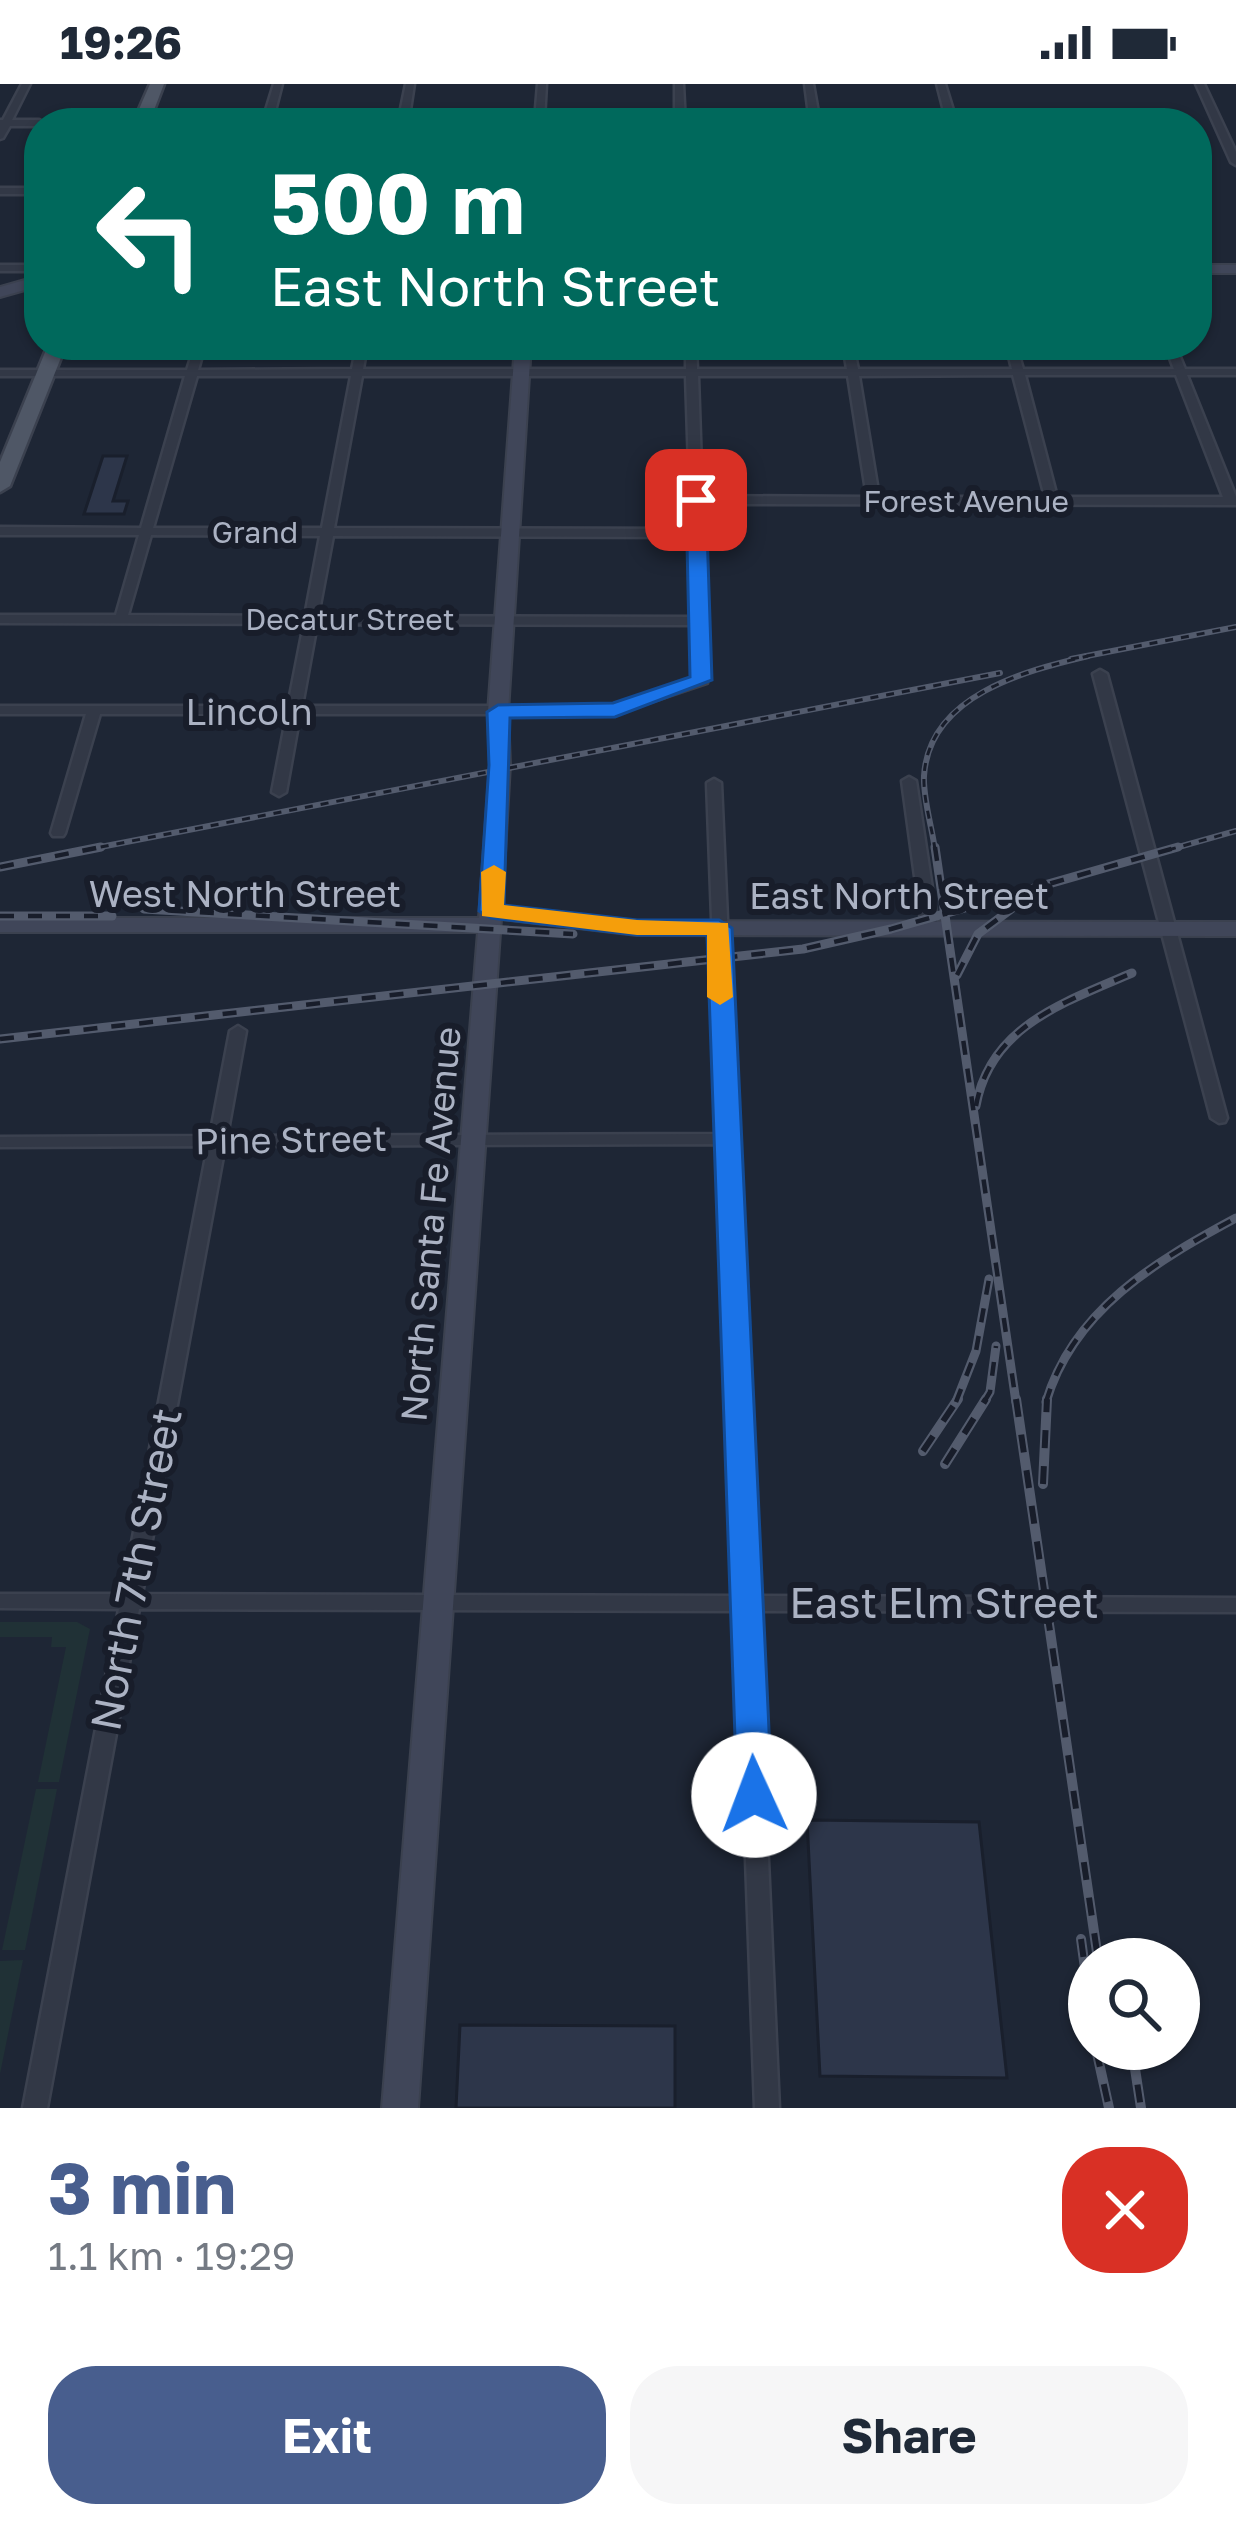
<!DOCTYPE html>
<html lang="en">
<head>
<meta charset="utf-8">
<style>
  :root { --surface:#fff; --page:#f6f6f7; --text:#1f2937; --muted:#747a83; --accent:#485e8e }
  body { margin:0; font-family:"Golos Text",sans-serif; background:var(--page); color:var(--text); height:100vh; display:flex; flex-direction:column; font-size:45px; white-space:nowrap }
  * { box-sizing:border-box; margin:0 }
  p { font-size:39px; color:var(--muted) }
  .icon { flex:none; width:66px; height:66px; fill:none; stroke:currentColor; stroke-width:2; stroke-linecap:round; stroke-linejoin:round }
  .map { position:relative; height:2024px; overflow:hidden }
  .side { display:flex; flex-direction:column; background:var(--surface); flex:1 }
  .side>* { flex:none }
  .top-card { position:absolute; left:24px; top:24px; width:1188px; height:252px; border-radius:48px; box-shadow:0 3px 9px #0004; background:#00695c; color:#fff; overflow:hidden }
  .controls { position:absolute; left:1068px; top:1854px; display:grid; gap:24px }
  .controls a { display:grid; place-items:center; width:132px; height:132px; border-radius:50%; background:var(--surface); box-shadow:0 3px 9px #0004; font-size:60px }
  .pin { position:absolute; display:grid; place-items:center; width:102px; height:102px; color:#fff; margin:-51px; border-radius:24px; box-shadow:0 6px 18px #0006 }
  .me { position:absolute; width:132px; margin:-66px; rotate:358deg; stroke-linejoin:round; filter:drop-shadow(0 0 9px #0008) }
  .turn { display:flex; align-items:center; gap:42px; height:252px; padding:0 48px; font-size:54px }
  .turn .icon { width:156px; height:156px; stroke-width:2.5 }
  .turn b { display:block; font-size:84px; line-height:102px }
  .round { display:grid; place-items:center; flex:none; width:126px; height:126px; border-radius:48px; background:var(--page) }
  .overview { display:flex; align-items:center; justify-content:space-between; height:204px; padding:0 48px }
  h1 { font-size:72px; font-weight:700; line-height:90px; color:var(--accent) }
  .button { display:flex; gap:24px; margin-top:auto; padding:24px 48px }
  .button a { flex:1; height:138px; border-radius:48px; background:var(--accent); color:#fff; font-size:48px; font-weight:700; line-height:138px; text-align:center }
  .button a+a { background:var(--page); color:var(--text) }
  .status { display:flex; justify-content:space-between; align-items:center; height:84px; padding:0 60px; background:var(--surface); direction:ltr }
  .status svg { height:33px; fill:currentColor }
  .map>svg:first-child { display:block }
</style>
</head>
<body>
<div class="status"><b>19:26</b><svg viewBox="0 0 49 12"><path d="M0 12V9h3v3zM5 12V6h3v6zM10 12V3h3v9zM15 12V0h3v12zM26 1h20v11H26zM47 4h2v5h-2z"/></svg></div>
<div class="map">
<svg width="1236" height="2024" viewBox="0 0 1236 2024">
  <rect width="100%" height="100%" fill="#1e2635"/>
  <g fill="#203136">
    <polygon points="0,1538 77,1538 90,1545 59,1698 38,1698 66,1563 51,1563 52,1553 0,1553"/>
    <polygon points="36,1705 57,1705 25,1866 2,1866"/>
    <polygon points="23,1876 0,1990 0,1877"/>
  </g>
  <g fill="#2d364a" stroke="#191f2c" stroke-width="3">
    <polygon points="103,372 127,372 113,417 128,417 124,430 84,430"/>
    <polygon points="807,1736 979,1738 1007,1994 820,1992"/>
    <polygon points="460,1941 675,1942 675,2024 456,2024"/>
  </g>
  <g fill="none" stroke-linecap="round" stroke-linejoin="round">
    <g stroke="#3b414f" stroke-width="5">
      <g id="street">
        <polygon points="22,0 30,0 12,36 39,36 44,39 39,39 39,42 10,42 3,54 0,55 0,36 3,36"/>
        <polygon points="274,0 282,0 272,39 262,39"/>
        <polygon points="406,0 414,0 408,39 398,39"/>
        <polygon points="538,0 546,0 544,36 553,39 494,39 499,36 535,36"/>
        <polygon points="675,0 683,0 685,39 675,39"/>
        <polygon points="805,0 813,0 820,39 810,39"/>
        <polygon points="937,0 945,0 957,39 947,39"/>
        <polygon points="1196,0 1204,0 1236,68 1236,81 1231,78"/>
        <rect x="0" y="104" width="39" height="6"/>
        <rect x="0" y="181" width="39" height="6"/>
        <path d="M195 261H205L198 286 352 285 357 261H367L363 285H686V261H696L697 285H847L843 261H853L858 285H1012L1006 261H1016L1023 285H1174L1165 261H1175L1185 285H1236V291H1187L1236 413V421L702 420 707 599 615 630H300L286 708 279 712 272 708 287 630H100L65 749 63 752H53L51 749 86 630H0V622H288L304 540 0 539V531H116L139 451H0V443L141 444 185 292H0V286H187ZM1013 291 1045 413H879L859 292ZM1025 291H1176L1223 413H1057ZM197 292H351L322 444H153ZM362 292H686L691 445 334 444ZM698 292H848L867 413 702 412ZM151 451 320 452 305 532 128 531ZM333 452 691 453 693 533 318 532ZM317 540 694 541 695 594 614 622H302Z"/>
        <polygon points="1100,586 1107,590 1227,1034 1225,1038 1219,1039 1211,1034 1093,590"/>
        <polygon points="909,693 916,697 938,844 930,849 922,844 902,697"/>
        <path d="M714 695 721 699 757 1512 1236 1514V1528L757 1527 779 2024H755L737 1527 139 1525 47 2024H23L119 1525 0 1524V1510H122L208 1062 0 1063V1053L210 1052 230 947 238 942 246 947 227 1052 720 1050 707 699ZM720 1060 736 1512 142 1510 225 1062Z"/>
      </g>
    </g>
    <g stroke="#3b414f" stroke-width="4">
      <g id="secondary">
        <rect x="1197" y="181" width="39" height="8"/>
        <polygon points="39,192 39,202 0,213 0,203"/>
        <polygon points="515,261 531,261 508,628 510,681 502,822 637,837 1236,838 1236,852 637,851 501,835 418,2024 382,2024 478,848 0,848 0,834 479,834 490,681 488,628"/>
      </g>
    </g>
    <g stroke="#3b414f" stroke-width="5">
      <g id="primary">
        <polygon points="150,0 164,0 149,39 133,39"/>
        <polygon points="48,261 66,261 10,402 0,408 0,378"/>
      </g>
    </g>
    <use href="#street" fill="#323846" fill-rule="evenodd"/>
    <use href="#secondary" fill="#404659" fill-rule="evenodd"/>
    <use href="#primary" fill="#4f5766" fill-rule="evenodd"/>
    <g stroke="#535b6d" stroke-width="6">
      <g id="rail-far2">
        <polyline points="1071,575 1236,543"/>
        <polyline points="85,766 1000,589"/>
        <path d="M935 766C932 743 923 715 924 692 929 611 1025 587 1088 572"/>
        <polyline points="1168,766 1236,747"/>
      </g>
    </g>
    <g stroke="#535b6d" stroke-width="9">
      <g id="rail-far1">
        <polyline points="935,763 1016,1318"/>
        <polyline points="0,783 101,763"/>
        <polyline points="144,825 573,850"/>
        <polyline points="0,832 112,832"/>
        <polyline points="957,891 978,850 1022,817"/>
        <polyline points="0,955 803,865 891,845 1178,763"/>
        <path d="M976 1022C990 942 1065 918 1132 889"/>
        <polyline points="956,1318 976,1267 989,1195"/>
        <polyline points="984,1318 990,1308 996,1262"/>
        <path d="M1046 1318C1073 1226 1156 1177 1236 1134"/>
      </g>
    </g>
    <g stroke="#535b6d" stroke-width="10">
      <g id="rail">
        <polyline points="1016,1315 1098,1875"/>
        <polyline points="923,1367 958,1315"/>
        <polyline points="945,1380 986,1315"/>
        <polyline points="1043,1400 1047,1315"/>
        <polyline points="1081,1855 1089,1914"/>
        <polyline points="1096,1965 1109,2024"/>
        <polyline points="1132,1965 1141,2024"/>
      </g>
    </g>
    <use href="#rail-far2" stroke="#181d2a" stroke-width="3" stroke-dasharray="8" stroke-linecap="butt"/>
    <use href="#rail-far1" stroke="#181d2a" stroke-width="4.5" stroke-dasharray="14" stroke-linecap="butt"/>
    <use href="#rail" stroke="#181d2a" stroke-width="6" stroke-dasharray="18" stroke-linecap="butt"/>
  </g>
  <polygon fill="#1a73e8" stroke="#114b97" stroke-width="3" points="696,410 706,416 712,596 615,633 510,634 504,821 637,836 719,836 732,844 772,1711 767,1720 754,1725 742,1720 737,1711 707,851 637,851 491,834 479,827 489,681 487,628 498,621 613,619 690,593 686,416"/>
  <polygon fill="#f59e0b" points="494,781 506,788 504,821 637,836 728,839 733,913 720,921 707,913 707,851 637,851 482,832 481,788"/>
  <g text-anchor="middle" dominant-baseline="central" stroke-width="12" stroke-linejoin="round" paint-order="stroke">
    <g font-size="30" fill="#abb2c3" stroke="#181d2a">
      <text x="966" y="417">Forest Avenue</text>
      <text x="255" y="448">Grand</text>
      <text x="350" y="535">Decatur Street</text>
    </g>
    <g font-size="36" fill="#abb2c3" stroke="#181d2a">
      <text x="249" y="627">Lincoln</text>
      <text x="245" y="809">West North Street</text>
      <text x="899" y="811">East North Street</text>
      <text transform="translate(291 1055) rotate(-1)">Pine Street</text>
      <text transform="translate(430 1140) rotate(-85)">North Santa Fe Avenue</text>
    </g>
    <g font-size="42" fill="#abb2c3" stroke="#181d2a">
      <text transform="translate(135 1485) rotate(-79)">North 7th Street</text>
      <text x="944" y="1518">East Elm Street</text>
    </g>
  </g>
</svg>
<div class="controls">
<a><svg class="icon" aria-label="search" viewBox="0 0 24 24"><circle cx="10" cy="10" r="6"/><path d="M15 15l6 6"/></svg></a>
</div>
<div class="pin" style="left:696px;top:416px;background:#d93025"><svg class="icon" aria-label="arrive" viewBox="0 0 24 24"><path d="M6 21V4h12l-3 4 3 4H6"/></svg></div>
<svg class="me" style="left:754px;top:1711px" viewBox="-20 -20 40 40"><circle r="19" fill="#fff"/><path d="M0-13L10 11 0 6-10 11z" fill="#1a73e8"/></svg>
<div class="top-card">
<div class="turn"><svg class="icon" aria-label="left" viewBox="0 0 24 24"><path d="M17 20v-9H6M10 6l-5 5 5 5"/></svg><div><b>500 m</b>East North Street</div></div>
</div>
</div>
<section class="side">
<div class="overview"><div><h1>3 min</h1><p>1.1 km · 19:29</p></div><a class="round" style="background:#d93025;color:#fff"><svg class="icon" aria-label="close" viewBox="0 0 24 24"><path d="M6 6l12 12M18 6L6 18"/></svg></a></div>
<div class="button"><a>Exit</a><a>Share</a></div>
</section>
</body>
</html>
